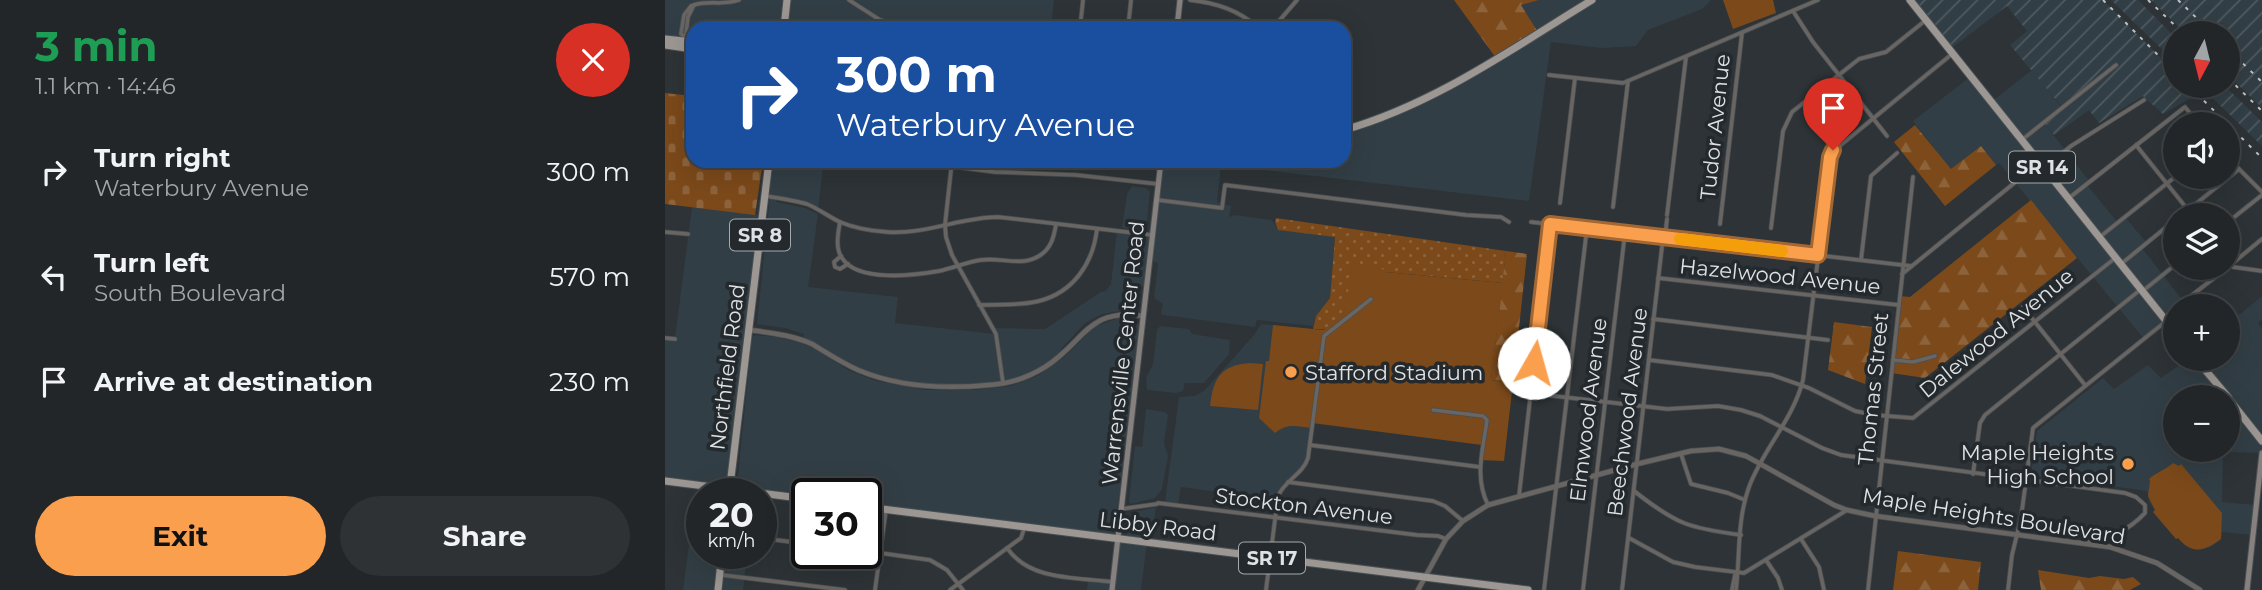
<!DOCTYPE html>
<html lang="en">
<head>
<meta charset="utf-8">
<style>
  :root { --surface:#222628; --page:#2e3234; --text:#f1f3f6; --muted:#a2a5a8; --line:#3f4345; --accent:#fa9f4e }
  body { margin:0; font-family:Montserrat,sans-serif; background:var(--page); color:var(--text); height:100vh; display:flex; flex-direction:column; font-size:26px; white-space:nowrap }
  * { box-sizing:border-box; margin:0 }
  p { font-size:23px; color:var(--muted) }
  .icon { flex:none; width:38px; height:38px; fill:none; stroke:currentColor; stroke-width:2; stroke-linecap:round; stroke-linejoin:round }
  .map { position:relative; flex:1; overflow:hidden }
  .side { display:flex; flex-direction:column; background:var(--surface); width:665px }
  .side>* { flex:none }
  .hud { position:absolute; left:21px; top:21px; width:665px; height:147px; border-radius:21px; box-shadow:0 7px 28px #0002,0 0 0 2px var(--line); background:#1a4fa0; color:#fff; overflow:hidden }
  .needle { width:46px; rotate:187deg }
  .buttons { position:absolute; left:1498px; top:21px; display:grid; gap:14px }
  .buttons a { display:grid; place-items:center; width:77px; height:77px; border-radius:50%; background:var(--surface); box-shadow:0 7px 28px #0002,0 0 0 2px var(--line); font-size:35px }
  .speed { position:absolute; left:21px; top:478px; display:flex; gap:14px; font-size:35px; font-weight:700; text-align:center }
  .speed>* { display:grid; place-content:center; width:91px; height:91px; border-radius:50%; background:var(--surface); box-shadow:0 7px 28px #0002,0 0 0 2px var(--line); line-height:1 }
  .speed small { font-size:18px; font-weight:400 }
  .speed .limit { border:4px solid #111; border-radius:10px; background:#fff; color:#111 }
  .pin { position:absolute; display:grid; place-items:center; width:60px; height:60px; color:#fff; margin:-72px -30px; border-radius:50% 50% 50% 0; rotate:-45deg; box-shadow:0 0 7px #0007 }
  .pin .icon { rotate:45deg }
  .me { position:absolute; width:77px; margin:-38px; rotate:7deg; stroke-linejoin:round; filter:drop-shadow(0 0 5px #0008) }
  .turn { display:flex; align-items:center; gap:24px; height:147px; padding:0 35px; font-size:32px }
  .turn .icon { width:91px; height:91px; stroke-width:2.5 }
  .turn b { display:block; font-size:49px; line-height:60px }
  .round { display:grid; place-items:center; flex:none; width:74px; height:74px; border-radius:37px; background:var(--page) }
  .head { display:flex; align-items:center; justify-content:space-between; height:119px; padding:0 35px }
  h1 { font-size:42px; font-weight:700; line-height:52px; color:#1e9e55 }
  .button { display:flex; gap:14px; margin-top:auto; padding:14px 35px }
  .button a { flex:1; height:80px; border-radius:42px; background:var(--accent); color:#111; font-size:28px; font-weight:700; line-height:80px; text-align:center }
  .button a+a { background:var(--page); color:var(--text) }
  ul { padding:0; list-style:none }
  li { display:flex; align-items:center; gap:21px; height:105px; padding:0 35px }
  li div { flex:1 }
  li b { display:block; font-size:26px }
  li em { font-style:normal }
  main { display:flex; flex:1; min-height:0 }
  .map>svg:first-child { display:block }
</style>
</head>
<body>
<main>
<section class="side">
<div class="head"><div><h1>3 min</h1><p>1.1 km · 14:46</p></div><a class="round" style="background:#d93025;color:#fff"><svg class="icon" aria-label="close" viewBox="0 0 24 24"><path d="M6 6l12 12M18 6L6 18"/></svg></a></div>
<ul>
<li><svg class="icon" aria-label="right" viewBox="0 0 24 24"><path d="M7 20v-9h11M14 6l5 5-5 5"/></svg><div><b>Turn right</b><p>Waterbury Avenue</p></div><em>300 m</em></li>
<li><svg class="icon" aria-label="left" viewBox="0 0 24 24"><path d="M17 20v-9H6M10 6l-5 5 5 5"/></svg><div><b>Turn left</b><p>South Boulevard</p></div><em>570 m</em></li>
<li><svg class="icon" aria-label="arrive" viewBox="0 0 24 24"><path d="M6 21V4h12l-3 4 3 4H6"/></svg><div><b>Arrive at destination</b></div><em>230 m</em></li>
</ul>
<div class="button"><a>Exit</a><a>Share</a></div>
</section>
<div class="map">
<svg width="1597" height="590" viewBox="0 0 1597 590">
  <defs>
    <pattern id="industrial-furrows" width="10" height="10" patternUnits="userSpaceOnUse" patternTransform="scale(1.75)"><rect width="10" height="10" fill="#323e45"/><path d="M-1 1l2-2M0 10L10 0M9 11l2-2" fill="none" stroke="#4f5a60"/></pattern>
    <pattern id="grass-dots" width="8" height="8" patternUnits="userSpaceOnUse" patternTransform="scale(1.75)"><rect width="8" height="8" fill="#7b491a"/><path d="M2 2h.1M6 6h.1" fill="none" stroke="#8d633b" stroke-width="1.8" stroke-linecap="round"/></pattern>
    <pattern id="forest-firs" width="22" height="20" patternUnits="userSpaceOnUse" patternTransform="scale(1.75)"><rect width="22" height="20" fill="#7b491a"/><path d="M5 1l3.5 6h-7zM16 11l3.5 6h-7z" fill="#8d633b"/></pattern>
    <pattern id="cemetery-stones" width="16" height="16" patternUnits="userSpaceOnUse" patternTransform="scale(1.75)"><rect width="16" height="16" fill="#7b491a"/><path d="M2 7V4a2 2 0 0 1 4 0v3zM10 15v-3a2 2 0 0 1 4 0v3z" fill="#8d633b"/></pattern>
  </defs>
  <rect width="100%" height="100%" fill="#2d3336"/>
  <g fill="#323e45" fill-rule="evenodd">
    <polygon points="0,0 389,0 386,28 28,28 28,39 0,35"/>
    <polygon points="874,0 1046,0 1037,9 983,30 971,46 937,48 886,42 864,201 556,165 552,202 566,206 564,217 569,215 607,220 613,230 670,236 665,298 651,316 648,326 592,320 590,327 498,315 496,313 498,304 489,298 493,263 485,261 482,287 469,286 473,289 471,306 469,306 468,309 437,314 420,323 396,349 398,353 379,368 338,383 278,387 207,376 138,341 139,334 120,328 92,324 105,197 100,196 104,161 159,161 153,209 111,198 111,202 140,208 153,214 143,287 233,297 230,323 330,334 328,328 380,329 436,292 441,291 446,284 452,231 487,235 496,161 679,161 679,130 757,100 873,32 856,5"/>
    <polygon points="1367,70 1397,108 1379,123 1425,182 1422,185 1453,223 1460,217 1482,243 1477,248 1519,302 1510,306 1499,317 1501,321 1479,339 1334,163 1331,165 1316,146 1286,170 1248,121 1305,77 1326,102"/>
    <polygon points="467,186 482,188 482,190 485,191 481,229 478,230 469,227 469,229 457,228 462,194"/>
    <polygon points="27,207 98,215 65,488 89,493 64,493 65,489 0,481 0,338 10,338"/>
    <path d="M1597 296V319L1593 323 1597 329V453L1558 452 1557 502 1591 505 1588 535 1557 532 1556 539 1546 547 1535 550 1527 549 1513 538 1511 539 1488 512 1490 510 1484 502 1482 491 1366 475 1372 431 1438 378 1449 389 1483 365 1496 378 1523 359H1563V306H1553L1560 301 1574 315ZM1510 397H1563V450H1510Z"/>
    <polygon points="454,318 470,319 474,324 452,514 450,532 447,534 201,504 201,494 142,494 142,496 76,488 72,485 87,338 90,335 112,337 136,343 150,349 183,370 211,381 261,390 308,390 345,386 372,376 399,357 431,326"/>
    <polygon points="596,324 658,330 642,458 639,465 619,483 611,500 516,487 513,504 500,502 514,397 529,396 539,391 589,335"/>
    <polygon points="495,326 524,329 527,334 565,340 564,354 539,383 520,383 518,391 511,393 482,390 481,378 488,364 492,330"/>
    <polygon points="481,409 500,412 503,415 499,443 503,456 497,489 490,498 466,504 464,501 470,446 477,447"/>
    <polygon points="491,507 489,522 482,523 480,537 462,535 463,521 466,513"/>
    <polygon points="25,536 37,538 37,553 82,553 78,590 18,590"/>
    <polygon points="453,539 482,542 476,590 422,590 423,579 448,582"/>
  </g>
  <g fill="url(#industrial-furrows)">
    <polygon points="1245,0 1438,0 1510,72 1510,86 1524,86 1533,94 1498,114 1478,96 1434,123 1424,110 1389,135 1379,123 1397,107 1345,45 1362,31 1342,6 1284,50"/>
    <polygon points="1446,0 1473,0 1510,37 1510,62"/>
    <polygon points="1486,0 1597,0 1597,108 1563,75 1563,33 1520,33"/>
    <polygon points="1535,86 1560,86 1597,122 1597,146"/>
  </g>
  <path fill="url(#grass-dots)" d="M611 218 841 251 838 283 720 272C706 287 678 324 659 329 657 330 650 329 648 329L651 316 665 298 670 237 613 230 610 222Z"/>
  <g fill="url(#forest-firs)">
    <polygon points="789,0 874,0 856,5 873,32 831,58"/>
    <polygon points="1250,125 1286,169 1316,146 1331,165 1280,206 1229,142"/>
    <polygon points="1366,200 1412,258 1260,378 1226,373 1234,296 1245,297"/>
    <polygon points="841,251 862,254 848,383 826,380"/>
    <polygon points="1169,322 1207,327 1200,384 1163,370"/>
    <polygon points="1233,551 1316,562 1313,590 1228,590"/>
    <polygon points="1373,570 1424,578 1435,576 1459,579 1468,577 1476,584 1465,590 1376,590"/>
  </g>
  <polygon fill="url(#cemetery-stones)" points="0,93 28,96 28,161 98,161 90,215 0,204"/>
  <g fill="#7b491a">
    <polygon points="1058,0 1108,0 1111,13 1068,29"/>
    <path d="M687 264 718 269 720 272 838 283 826 380 848 383 839 461 815 460 817 445 647 423 646 428C632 426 622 423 610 433L594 418 601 361H604L608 325 658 330 680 314Z"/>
    <path d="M585 363 598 364 593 410 545 406C548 378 556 365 585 363Z"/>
    <path d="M1508 463 1514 466 1516 464 1557 513 1556 539C1540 551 1527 555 1513 538L1511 539 1488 512 1490 510 1483 496 1485 481 1484 479C1492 472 1500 470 1508 463Z"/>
  </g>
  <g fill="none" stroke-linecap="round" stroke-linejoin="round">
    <g stroke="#494f52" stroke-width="5">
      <g id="minor">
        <polyline points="184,0 215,20 241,28"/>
        <path d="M525 0C552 3 573 10 594 28"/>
        <polygon points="29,5 23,17 21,34 19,36 16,34 19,15 26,6"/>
        <path d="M29 5C43 0 59 6 74 0"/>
        <polyline points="1128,11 1148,42 1222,136"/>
        <polyline points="415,28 418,0"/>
        <polyline points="463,28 466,0"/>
        <polyline points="608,28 632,0"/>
        <polyline points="884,75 958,83 1153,0"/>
        <polyline points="1358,139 1451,65"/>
        <polyline points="1471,145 1527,215"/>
        <polyline points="1563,158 1597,192"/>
        <polyline points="245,161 330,172 411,175 493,184"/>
        <polyline points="287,161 280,225 281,237 287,255 331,334 338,383"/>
        <polyline points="1380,167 1406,146 1479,100"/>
        <path d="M100 196C114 198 128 200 142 204 154 209 164 217 175 222 189 228 207 231 222 232 260 235 296 217 333 217L487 235"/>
        <polyline points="1404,198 1520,107 1534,124"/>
        <polyline points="493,200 557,208 560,185 801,215 836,217 844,222"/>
        <polyline points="895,203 910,78"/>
        <polyline points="948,207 963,81"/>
        <polyline points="1002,215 1021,57"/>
        <polyline points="1517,215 1574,169"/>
        <path d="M175 222C173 233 170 248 177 258 193 283 251 275 274 271 288 268 302 262 316 260 336 257 356 267 374 256 386 249 389 237 391 224"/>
        <polyline points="866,222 1246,266"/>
        <polyline points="1563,222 1597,195"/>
        <polyline points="1055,224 1077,33"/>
        <polyline points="1106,228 1118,131 1127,112 1194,59 1221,52 1261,20"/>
        <polyline points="0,232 23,234"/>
        <polyline points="1436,236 1510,177"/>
        <polyline points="1000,237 1002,219"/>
        <polyline points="176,256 169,262 170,267 175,269 183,264"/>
        <polyline points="1196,260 1206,176 1232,153"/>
        <polyline points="1563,262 1568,267 1597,271"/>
        <polyline points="1456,264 1510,220"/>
        <polyline points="1563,267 1597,239"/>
        <polyline points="1237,274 1374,163"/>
        <polyline points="993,278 1234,305"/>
        <polyline points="1479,290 1510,265"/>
        <path d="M314 305C334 304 355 306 374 301 409 292 428 263 432 229"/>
        <polyline points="1513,306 1562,268"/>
        <polyline points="1358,307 1420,385"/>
        <polyline points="1499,318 1510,308"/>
        <polyline points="988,319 1163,340"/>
        <polyline points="0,338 10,339"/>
        <polyline points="984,360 1107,375 1144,388 1190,411 1210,415 1248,418 1449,259"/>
        <polyline points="1228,360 1248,362 1270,356"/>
        <path d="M847 391 1002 409 1053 406 1076 410 1095 416 1157 448 1176 455 1460 493 1471 497 1480 505V513C1463 531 1443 540 1419 542"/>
        <path d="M768 410 818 416 822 420C818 450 809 477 823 505"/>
        <polyline points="645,445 815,467"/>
        <polyline points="1016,454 1026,484 1063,493 1080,500"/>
        <polyline points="1308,474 1315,423 1320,415 1475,290"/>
        <polyline points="623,482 768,501 780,506 798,521"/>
        <path d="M969 491C1011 524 1023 528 1076 535"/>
        <polyline points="854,496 885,224"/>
        <polyline points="493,503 752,535 773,536 781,539"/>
        <polyline points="456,509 492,504"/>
        <polyline points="96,538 142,544"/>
        <polyline points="964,538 1008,562 1030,567 1079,573 1182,510"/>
        <polyline points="1136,539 1154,567 1159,590"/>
        <path d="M342 548C365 581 411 577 448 582"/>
        <polyline points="201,551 265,560 282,570 298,590"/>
        <polyline points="1101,560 1113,578 1117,590"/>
        <polyline points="57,575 180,590"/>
        <polyline points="210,590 221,510"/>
        <polyline points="285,590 356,538 359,529"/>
        <path d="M601 590 613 496C620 480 638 474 643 458L659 336 706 299"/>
        <polyline points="879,590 922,228"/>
        <polyline points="918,590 960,233"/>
        <polyline points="957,590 998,238"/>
        <polyline points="1067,590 1070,575"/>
        <path d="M1071 590C1075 557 1072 519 1084 487 1098 449 1128 420 1138 380L1166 153 1287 54"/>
        <polyline points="1203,590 1248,177"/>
        <polyline points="1343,590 1347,555 1356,518 1368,428 1500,322"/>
      </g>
    </g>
    <g stroke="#494f52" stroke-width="6">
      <g id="tertiary">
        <path d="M85 330C106 333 127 335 147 344 162 353 177 363 193 370 233 387 282 389 324 385 343 384 364 377 380 367 419 343 422 307 478 316"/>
        <polyline points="753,590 781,539 798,521 823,505 972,464 1026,451 1054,449 1081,456 1169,505 1182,510 1210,516 1445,547 1492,563 1535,590"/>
      </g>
    </g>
    <g stroke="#494f52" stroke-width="7">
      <g id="secondary">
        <polyline points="512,28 515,0"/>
        <polyline points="447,590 496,161"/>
        <polyline points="1582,590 1597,453"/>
      </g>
    </g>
    <g stroke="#494f52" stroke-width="9">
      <g id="primary">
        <polyline points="1245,0 1510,332"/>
        <polyline points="119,28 122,0"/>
        <polyline points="0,39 28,42"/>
        <polyline points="0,45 28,49"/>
        <path d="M679 130C770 104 848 48 927 0"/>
        <polyline points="1531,359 1563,397"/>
        <polyline points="1563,398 1597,441"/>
        <polyline points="0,481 142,499"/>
        <polyline points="64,494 104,161"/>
        <polyline points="201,507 863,590"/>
        <polyline points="53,590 57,553"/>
      </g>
    </g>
    <use href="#minor" stroke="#686563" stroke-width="3.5"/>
    <use href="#tertiary" stroke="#686563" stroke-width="4.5"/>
    <use href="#secondary" stroke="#86817e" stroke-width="5"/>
    <use href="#primary" stroke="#9c9793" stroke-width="7"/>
    <g stroke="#bec2c5" stroke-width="2" stroke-dasharray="3.5 7" stroke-linecap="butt">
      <polyline points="1438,0 1510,72"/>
      <polyline points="1483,0 1518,33"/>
      <polyline points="1513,0 1547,33"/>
      <polyline points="1563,49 1597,82"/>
      <polyline points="1563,78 1597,111"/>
      <polyline points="1524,86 1597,158"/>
    </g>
  </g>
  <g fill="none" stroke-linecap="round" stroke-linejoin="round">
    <g stroke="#a26733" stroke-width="18">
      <polyline id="route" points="869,363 885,224 1153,255 1165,157 1168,150"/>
    </g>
    <use href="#route" stroke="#fa9f4e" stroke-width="12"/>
    <polyline stroke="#f59e0b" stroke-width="12" points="1015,239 1117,251"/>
  </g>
  <g fill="#fa9f4e" stroke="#23292c" stroke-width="2.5">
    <circle cx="626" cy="372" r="7"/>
    <circle cx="1463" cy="464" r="7"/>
  </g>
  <g text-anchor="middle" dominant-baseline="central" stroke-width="7" stroke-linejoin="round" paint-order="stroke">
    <g fill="#23292c" stroke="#a6aaad" stroke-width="2">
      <rect x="1344" y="151.5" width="66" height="31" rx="5"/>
      <rect x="65" y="219.5" width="60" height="31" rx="5"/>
      <rect x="574" y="542.5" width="66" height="31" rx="5"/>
    </g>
    <g font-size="19" font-weight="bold" fill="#dee2e4">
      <text x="1377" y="167">SR 14</text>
      <text x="95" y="235">SR 8</text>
      <text x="607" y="558">SR 17</text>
    </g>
    <g font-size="21" fill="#dee2e4" stroke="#23292c">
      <text transform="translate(1050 127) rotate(-84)">Tudor Avenue</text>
      <text transform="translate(1115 276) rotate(6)">Hazelwood Avenue</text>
      <text transform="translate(1331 333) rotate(-39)">Dalewood Avenue</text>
      <text transform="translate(458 353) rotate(-84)">Warrensville Center Road</text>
      <text transform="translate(62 367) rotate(-83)">Northfield Road</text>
      <text transform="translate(1208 389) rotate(-84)">Thomas Street</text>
      <text transform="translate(923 410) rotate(-83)">Elmwood Avenue</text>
      <text transform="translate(962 412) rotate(-83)">Beechwood Avenue</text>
      <text transform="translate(639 506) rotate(7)">Stockton Avenue</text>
      <text transform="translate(1329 516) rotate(9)">Maple Heights Boulevard</text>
      <text transform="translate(493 526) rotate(7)">Libby Road</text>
    </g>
    <g font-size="21" fill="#dee2e4" stroke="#23292c" text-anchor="start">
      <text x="640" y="372">Stafford Stadium</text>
      <text x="1449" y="452" text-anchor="end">Maple Heights<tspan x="1449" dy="24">High School</tspan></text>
    </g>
  </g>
</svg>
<div class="buttons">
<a><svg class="needle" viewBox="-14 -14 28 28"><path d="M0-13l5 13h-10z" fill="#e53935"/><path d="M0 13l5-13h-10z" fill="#a2a5a8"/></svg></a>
<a><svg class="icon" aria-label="sound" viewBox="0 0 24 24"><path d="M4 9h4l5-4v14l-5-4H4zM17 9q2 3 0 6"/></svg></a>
<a><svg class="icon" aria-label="layers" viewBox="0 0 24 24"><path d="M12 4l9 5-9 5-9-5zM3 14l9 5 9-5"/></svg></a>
<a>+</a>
<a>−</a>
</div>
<div class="speed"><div>20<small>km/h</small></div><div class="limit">30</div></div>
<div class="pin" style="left:1168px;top:150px;background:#d93025"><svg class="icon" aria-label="arrive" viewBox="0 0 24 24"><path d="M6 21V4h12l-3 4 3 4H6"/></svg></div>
<svg class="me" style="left:869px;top:363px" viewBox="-20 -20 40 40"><circle r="19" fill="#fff"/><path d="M0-13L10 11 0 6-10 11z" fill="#fa9f4e"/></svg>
<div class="hud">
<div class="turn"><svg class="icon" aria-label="right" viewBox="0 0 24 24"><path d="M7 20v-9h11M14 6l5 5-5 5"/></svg><div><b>300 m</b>Waterbury Avenue</div></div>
</div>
</div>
</main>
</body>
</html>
